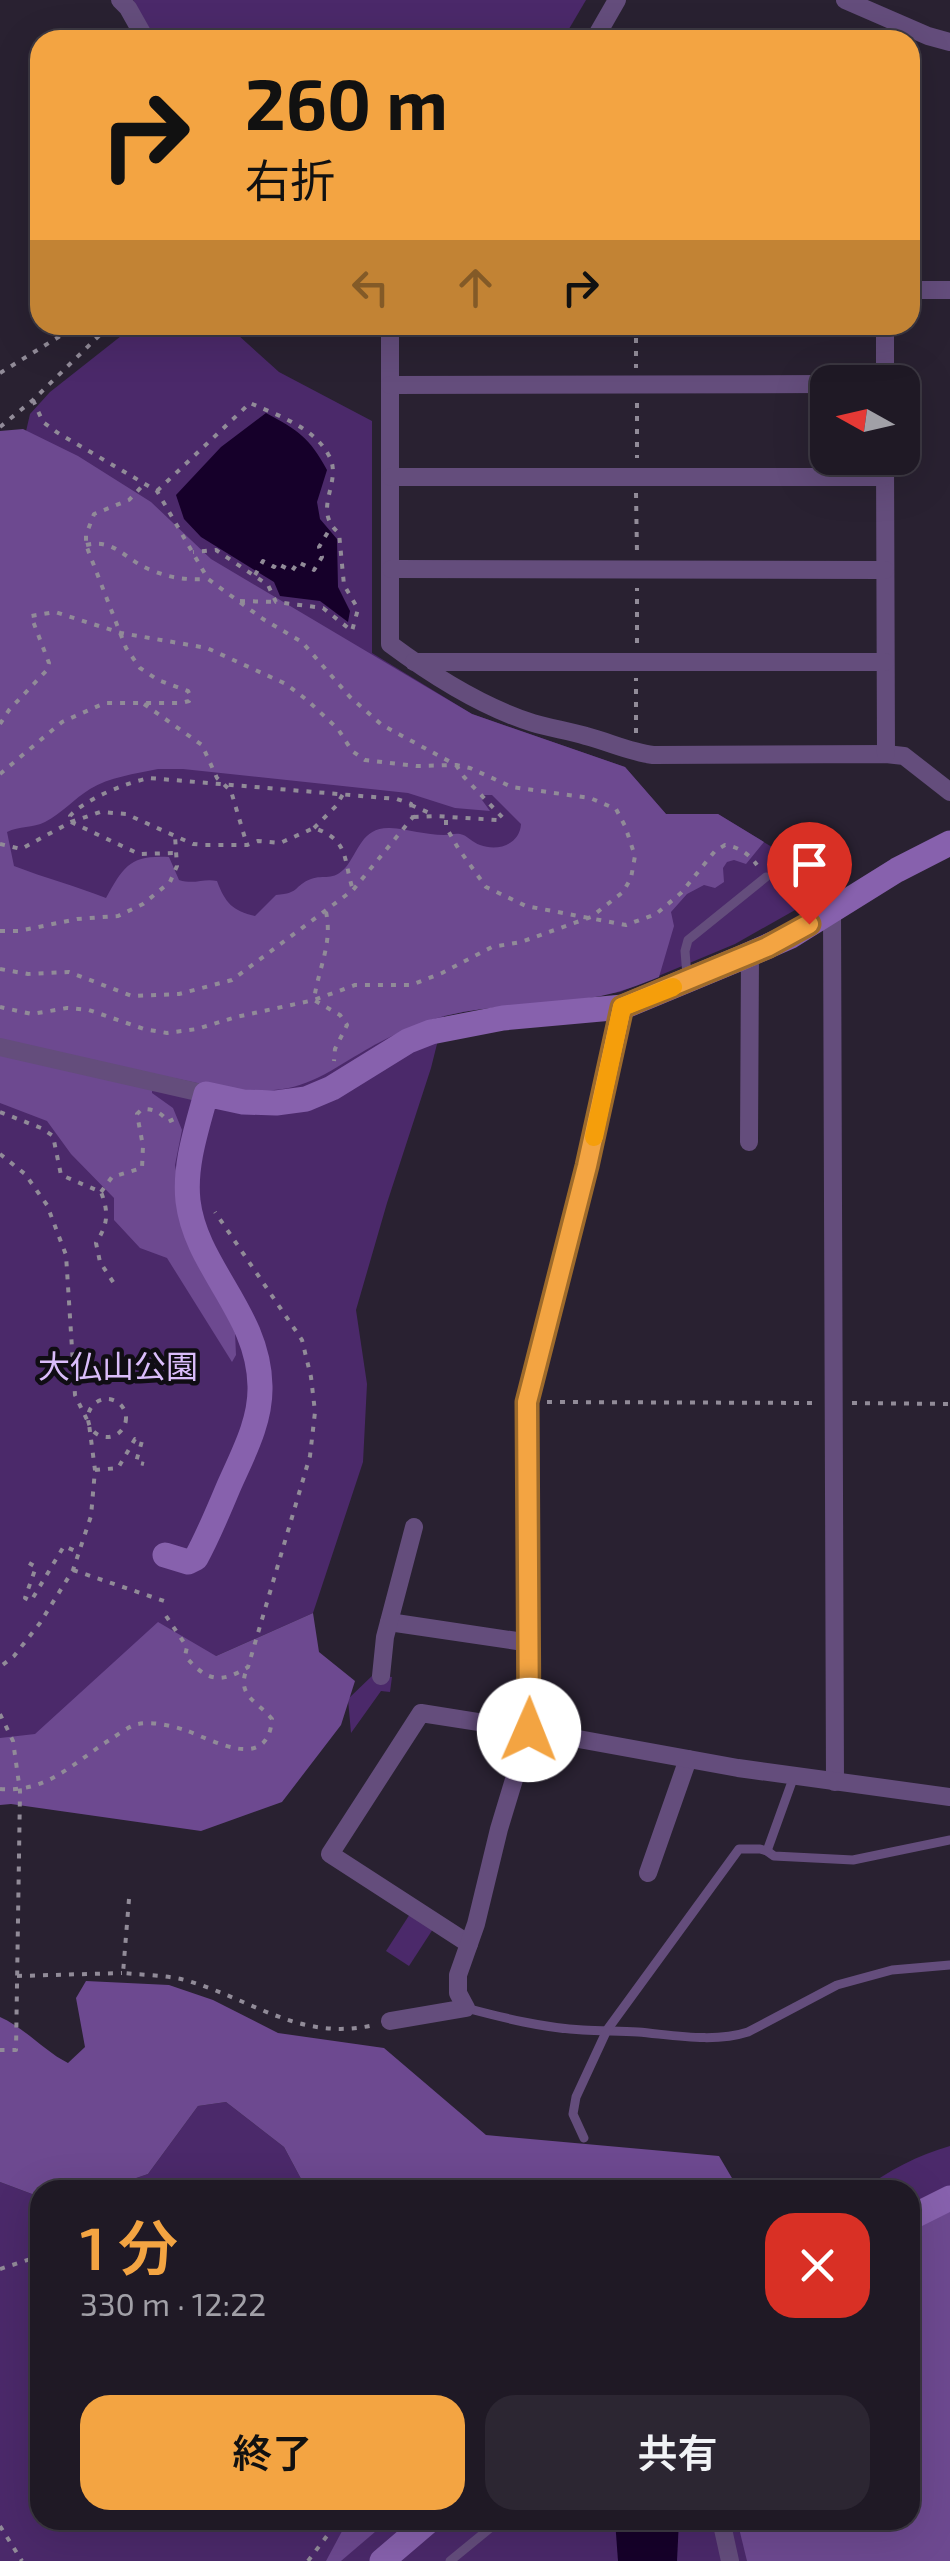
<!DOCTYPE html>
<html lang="ja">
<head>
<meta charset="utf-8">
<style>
  :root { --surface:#1f1925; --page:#2c2632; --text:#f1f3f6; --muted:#a1a0a7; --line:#3c3842; --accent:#f3a442 }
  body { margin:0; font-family:"Exo 2","Noto Sans JP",sans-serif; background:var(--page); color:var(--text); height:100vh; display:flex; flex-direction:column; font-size:38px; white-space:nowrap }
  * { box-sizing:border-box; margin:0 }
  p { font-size:32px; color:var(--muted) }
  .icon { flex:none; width:55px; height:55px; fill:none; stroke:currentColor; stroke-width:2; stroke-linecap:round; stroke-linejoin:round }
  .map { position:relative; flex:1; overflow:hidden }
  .drawer { position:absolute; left:30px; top:2180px; width:890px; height:350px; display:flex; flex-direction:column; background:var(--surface); border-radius:30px; box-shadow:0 10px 40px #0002,0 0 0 2px var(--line) }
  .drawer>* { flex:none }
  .guide { position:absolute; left:30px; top:30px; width:890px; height:305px; border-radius:30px; box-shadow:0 10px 40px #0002,0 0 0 2px var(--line); background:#f3a442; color:#111; overflow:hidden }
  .needle { width:65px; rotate:278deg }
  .controls { position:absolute; left:810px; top:365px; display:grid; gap:20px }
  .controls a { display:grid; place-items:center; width:110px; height:110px; border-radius:20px; background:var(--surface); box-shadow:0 10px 40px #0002,0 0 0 2px var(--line); font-size:50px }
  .pin { position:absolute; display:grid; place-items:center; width:85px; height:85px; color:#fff; margin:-102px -42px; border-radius:50% 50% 50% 0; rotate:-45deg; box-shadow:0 0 10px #0007 }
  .pin .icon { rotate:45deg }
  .me { position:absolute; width:110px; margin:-55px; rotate:1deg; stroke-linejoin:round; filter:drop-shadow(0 0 8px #0008) }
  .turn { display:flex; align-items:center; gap:35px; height:210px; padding:0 50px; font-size:45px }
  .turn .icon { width:130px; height:130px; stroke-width:2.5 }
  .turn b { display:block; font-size:70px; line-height:85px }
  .lanes { display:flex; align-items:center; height:95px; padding:0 50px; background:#0003; justify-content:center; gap:50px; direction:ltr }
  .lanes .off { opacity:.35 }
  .round { display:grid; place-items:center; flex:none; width:105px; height:105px; border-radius:30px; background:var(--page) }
  .headline { display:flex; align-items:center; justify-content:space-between; height:170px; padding:0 50px }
  h1 { font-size:60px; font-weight:600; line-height:75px; color:var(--accent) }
  .action { display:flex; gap:20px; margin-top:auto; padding:20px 50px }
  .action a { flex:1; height:115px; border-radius:30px; background:var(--accent); color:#111; font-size:40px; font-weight:600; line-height:115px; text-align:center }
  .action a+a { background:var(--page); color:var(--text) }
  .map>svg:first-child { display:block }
</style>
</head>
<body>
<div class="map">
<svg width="950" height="2561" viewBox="0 0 950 2561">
  <rect width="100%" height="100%" fill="#292131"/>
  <g fill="#4b296a">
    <polygon points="133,0 586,0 566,34 557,40 155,40"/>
    <polygon points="135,325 227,325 279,372 372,421 372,653 472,714 625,767 666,814 718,814 772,847 811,901 735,944 620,992 543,1003 498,1005 444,1016 431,1068 387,1203 356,1310 367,1384 363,1462 313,1613 216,1656 0,1791 0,627 24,440 30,414 50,392"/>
    <polygon points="373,1675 392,1677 390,1692 381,1691 351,1733 348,1699"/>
    <polygon points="410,1914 433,1929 409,1966 386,1951"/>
    <polygon points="226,2102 284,2147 307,2190 101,2190 148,2174 198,2106"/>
    <path d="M950 2146V2207L910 2269V2190H862C888 2171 918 2155 950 2146Z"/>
    <polygon points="0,2182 40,2197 40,2520 772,2520 765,2561 0,2561"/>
  </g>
  <g fill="#6d4990" fill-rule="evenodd">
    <path d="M23 429 78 456 151 502 211 559 472 714 625 767 666 814H718L764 842 746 864 734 860 727 862 723 868 724 882 715 888 704 885 687 894 671 912 674 926 659 977C639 985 621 992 601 996 550 1006 499 1003 449 1015 425 1020 392 1035 371 1047 340 1064 311 1088 274 1090 234 1094 192 1081 153 1074L152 1093 173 1108 182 1130 175 1165 186 1230 235 1333 236 1355 232 1362 167 1258 140 1248 114 1220V1198L71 1154 47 1121 0 1103V431ZM158 769H183L408 793 455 808 490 811 482 800 484 795H492L521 824C520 844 498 852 480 845 473 843 467 835 460 834 455 833 449 835 444 835 426 835 408 829 390 828 362 827 359 851 346 867 333 882 324 874 311 879 293 886 301 893 276 895L255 916C233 911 225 903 217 881 203 878 195 885 179 880L169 857C130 855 124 866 106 898 76 886 45 878 14 866L7 832C19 826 33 828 45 822 62 813 74 799 90 789 109 777 135 774 158 769Z"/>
    <polygon points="313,1613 319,1652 355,1681 341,1725 282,1802 201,1831 11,1804 0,1805 0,1738 35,1734 158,1622 216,1656"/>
    <path d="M86 1981 169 1985 213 2000 278 2033 384 2048 486 2135 719 2156 739 2190H307L284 2147 226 2102 198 2106 148 2174 101 2190H40V2197L0 2182V2017C25 2028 44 2051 68 2063L85 2047 76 1998Z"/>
    <polygon points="950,2207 950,2561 747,2561 737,2520 910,2520 910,2239 927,2217"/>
    <polygon points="348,2520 389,2520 341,2561 326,2561"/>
  </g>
  <g fill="#16002a">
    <path d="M266 413C299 431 309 437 327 470L317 502 320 519 337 539 338 587 350 611 348 622 320 601 280 596 274 582 201 537 184 519 176 495 221 447Z"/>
    <polygon points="615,2520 679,2520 677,2561 618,2561"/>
  </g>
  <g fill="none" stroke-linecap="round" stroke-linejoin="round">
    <g stroke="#918b98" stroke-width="4" stroke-dasharray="5 8" stroke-linecap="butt">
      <polyline points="636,325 636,368"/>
      <polyline points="0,373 78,325"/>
      <polyline points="33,400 43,422 58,433 157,491 208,579 263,619 302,642 350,697 382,725 456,765 464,777 503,818 497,820 435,816 413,817"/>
      <polyline points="637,403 637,458"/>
      <polyline points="0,427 33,400 110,325"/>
      <path d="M157 491 250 403C277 415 313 427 328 454 345 481 310 509 339 533L344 585 358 609 352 631 323 608 276 602 268 585 216 550 193 552"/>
      <polyline points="636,493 637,553"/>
      <path d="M86 545C115 538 126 561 151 570 170 578 186 580 206 579"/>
      <polyline points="255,575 263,561 274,567 276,563 292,571 298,562 314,570 322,557 319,547 331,527"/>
      <polyline points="240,601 276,602"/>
      <polyline points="637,643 637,588"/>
      <polyline points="144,704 202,745 217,778 231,791 247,845"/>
      <polyline points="0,724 9,710 47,670 49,663 31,616 55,612 121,633 207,648 286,684 307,700 338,729 352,751 365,760 416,766 456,765 470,768 512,787 590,798 616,809 625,826 635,856 631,878 623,892 591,917 521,942 492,947 442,973 411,985 355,985 314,1000 236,1017 197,1029 167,1033 144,1029 89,1010 67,1008 32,1014 0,1007"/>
      <polyline points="636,733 636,678"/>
      <polyline points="0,774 62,722 105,703 181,703 189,701 191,697 188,691 158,680 140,668 126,648 86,545 86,535 94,514 129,500 145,483"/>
      <polyline points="411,805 434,815"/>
      <path d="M446 820V827L458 848 486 887 526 906 626 925 656 914 681 893 715 851 725 845C739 847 749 854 757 865"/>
      <polyline points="71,822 139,854 174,853"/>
      <polyline points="314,828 336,806 343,794"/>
      <path d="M0 844 21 849 71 822 100 812 126 814 193 844 205 845H247L258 841 280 843 314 828C350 840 343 860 353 890"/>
      <path d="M326 912C333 944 318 969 314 1000L340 1015 347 1025 335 1049 334 1061"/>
      <polyline points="0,931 19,931 77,919 118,916 143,904 170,882 177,866 175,836"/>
      <path d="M0 969 28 974 69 972 132 996 179 994 232 980 353 890 413 817 411 804 397 799 149 778C126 783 85 799 70 816L71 822"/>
      <path d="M0 1112 41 1128 53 1136 61 1175 101 1192C109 1213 108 1224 96 1243L100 1262 115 1285"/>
      <polyline points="0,1154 25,1174 47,1205 66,1255 75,1395 89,1424 95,1470 91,1516 73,1570 40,1623 14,1656 0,1667"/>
      <path d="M101 1192 112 1177 142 1168 143 1146 137 1114 142 1109C154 1109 161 1112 168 1122L178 1117"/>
      <circle cx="107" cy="1418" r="19"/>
      <polyline points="547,1402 818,1403"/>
      <polyline points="852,1403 950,1404"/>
      <polyline points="95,1470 118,1468 135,1439 142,1441 136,1462 144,1464"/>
      <polyline points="29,1563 36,1567 25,1598 31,1601 64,1546 80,1553"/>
      <polyline points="73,1570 170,1603"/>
      <path d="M166 1616 187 1647 185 1656C206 1680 219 1685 248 1667L310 1456 315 1412 311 1377 302 1340 215 1212"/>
      <polyline points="0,1714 13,1741 20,1791 16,2050 0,2050"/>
      <path d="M0 1789C47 1793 73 1763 111 1739 119 1734 129 1726 138 1724 152 1721 172 1726 185 1730 213 1740 268 1773 272 1719 258 1702 237 1696 246 1671"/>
      <path d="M129 1899 123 1973C143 1975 166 1975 185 1980 252 1999 300 2042 374 2025"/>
      <polyline points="17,1976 122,1973"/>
      <polyline points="0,2269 40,2256"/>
      <polyline points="0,2526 22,2561"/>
      <polyline points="308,2561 339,2520"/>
    </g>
    <g stroke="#644d7c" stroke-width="9">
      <polyline points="687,976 685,951 688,940 766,877"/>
      <polyline points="767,1851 774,1856 853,1860 950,1840"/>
      <path d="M466 2008C504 2018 543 2028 583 2030 601 2031 619 2031 638 2032 673 2035 714 2043 748 2032L837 1985 892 1970 950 1965"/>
      <polyline points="584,2138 573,2114 576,2097 607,2030 739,1849 760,1849 767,1851 794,1776"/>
      <polyline points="450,2561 500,2520"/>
    </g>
    <g stroke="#644d7c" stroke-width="18">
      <polyline points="120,0 128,8 146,40"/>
      <polyline points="845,0 928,36 950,42"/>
      <polyline points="594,40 617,0"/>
      <polyline points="910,290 950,290"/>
      <path d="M390 325V644C433 676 482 707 533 723 550 728 569 731 586 736 609 742 630 752 653 755L886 754 904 756 950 792"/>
      <polyline points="885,382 885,325"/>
      <polyline points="390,385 828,384"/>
      <polyline points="885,458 886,754"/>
      <polyline points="391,477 885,477"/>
      <polyline points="391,569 885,570"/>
      <polyline points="414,662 885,662"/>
      <polyline points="832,911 835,1782"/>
      <polyline points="0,1047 206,1094"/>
      <polyline points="749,1142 750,955"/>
      <polyline points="389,1622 530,1643"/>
      <polyline points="381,1676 385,1637 414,1527"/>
      <polyline points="648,1873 688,1759"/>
      <polyline points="469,1944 330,1854 421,1713 529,1730 738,1768 950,1797"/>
      <polyline points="390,2021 466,2008 458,1993 458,1975 476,1924 499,1829 529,1730 527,1402 587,1166 623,1007"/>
      <polyline points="721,2520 730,2561"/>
    </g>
    <g stroke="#8761ad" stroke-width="25">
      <path d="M165 1555 188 1562 196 1558C208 1536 218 1512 228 1488 242 1456 261 1422 260 1386 259 1313 196 1268 188 1201 184 1165 197 1128 206 1094L243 1102 276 1103 306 1099 332 1088 408 1041 431 1032 503 1018 623 1007 741 958 791 936 897 870 950 843"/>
      <polyline points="910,2218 950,2198"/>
      <polyline points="382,2561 430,2520"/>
    </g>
  </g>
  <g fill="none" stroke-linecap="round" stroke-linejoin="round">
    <g stroke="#9e6b2b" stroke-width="25">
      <polyline id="route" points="529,1730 527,1402 587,1166 622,1007 767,947 809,924"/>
    </g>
    <use href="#route" stroke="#f3a442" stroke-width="18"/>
    <polyline stroke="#f59e0b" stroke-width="18" points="594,1137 622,1007 673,987"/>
  </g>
  <g text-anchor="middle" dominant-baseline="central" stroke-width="9" stroke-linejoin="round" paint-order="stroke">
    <g font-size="32" fill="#dabdfa" stroke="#100d14">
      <text x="118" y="1365">大仏山公園</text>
    </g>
  </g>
</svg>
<div class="controls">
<a><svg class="needle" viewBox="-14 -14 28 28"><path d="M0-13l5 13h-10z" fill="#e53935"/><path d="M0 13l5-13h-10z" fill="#a1a0a7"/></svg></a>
</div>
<div class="pin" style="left:809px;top:924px;background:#d93025"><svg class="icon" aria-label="arrive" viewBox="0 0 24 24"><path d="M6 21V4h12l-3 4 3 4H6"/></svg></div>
<svg class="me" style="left:529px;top:1730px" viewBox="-20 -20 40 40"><circle r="19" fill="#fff"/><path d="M0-13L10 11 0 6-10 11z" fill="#f3a442"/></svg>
<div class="guide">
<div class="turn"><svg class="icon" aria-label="right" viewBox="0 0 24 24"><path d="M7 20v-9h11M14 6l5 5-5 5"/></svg><div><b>260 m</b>右折</div></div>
<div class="lanes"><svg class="icon off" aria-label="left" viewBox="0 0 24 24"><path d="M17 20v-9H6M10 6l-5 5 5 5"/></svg><svg class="icon off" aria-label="ahead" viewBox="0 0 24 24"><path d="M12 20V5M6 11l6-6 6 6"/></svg><svg class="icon" aria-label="right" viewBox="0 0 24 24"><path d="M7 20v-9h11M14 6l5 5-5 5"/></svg></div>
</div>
<section class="drawer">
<div class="headline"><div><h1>1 分</h1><p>330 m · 12:22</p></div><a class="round" style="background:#d93025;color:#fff"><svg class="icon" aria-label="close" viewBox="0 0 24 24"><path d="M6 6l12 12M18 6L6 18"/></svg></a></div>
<div class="action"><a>終了</a><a>共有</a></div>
</section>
</div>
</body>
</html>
